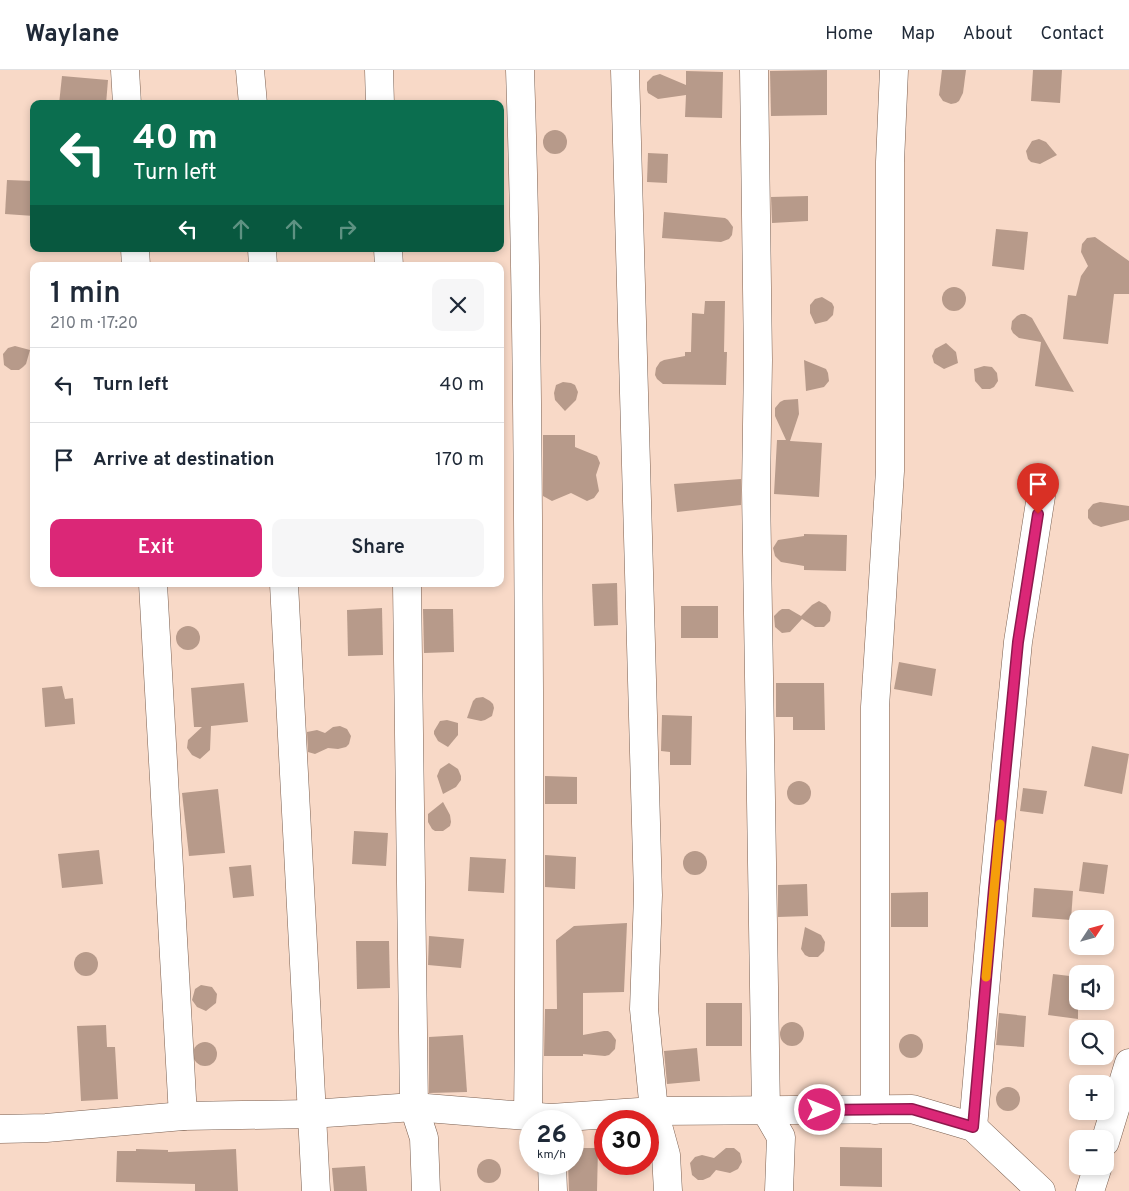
<!DOCTYPE html>
<html lang="en">
<head>
<meta charset="utf-8">
<style>
  :root { --surface:#fff; --page:#f6f6f7; --text:#1f2937; --muted:#747a83; --line:#e0e1e3; --accent:#db2777 }
  body { margin:0; font-family:Overpass,sans-serif; background:var(--page); color:var(--text); height:100vh; display:flex; flex-direction:column; font-size:19px; white-space:nowrap }
  * { box-sizing:border-box; margin:0 }
  p { font-size:16px; color:var(--muted) }
  .icon { flex:none; width:28px; height:28px; fill:none; stroke:currentColor; stroke-width:2; stroke-linecap:round; stroke-linejoin:round }
  .map { position:relative; flex:1; overflow:hidden }
  .side { position:absolute; left:30px; top:192px; width:474px; height:325px; display:flex; flex-direction:column; background:var(--surface); border-radius:10px; box-shadow:0 2px 8px #0003 }
  .side>* { flex:none }
  .banner { position:absolute; left:30px; top:30px; width:474px; height:152px; border-radius:10px; box-shadow:0 2px 8px #0003; background:#0b6e4f; color:#fff; overflow:hidden }
  .needle { width:32px; rotate:54deg }
  .buttons { position:absolute; left:1069px; top:840px; display:grid; gap:10px }
  .buttons a { display:grid; place-items:center; width:45px; height:45px; border-radius:10px; background:var(--surface); box-shadow:0 2px 8px #0003; font-size:25px }
  .speed { position:absolute; left:519px; top:1040px; display:flex; gap:10px; font-size:25px; font-weight:700; text-align:center }
  .speed>* { display:grid; place-content:center; width:65px; height:65px; border-radius:50%; background:var(--surface); box-shadow:0 2px 8px #0003; line-height:1 }
  .speed small { font-size:12px; font-weight:400 }
  .speed .limit { border:8px solid #d22; background:#fff; color:#111 }
  .pin { position:absolute; display:grid; place-items:center; width:42px; height:42px; color:#fff; margin:-51px -21px; border-radius:50% 50% 50% 0; rotate:-45deg; box-shadow:0 0 5px #0007 }
  .pin .icon { rotate:45deg }
  .me { position:absolute; width:55px; margin:-28px; rotate:90deg; stroke-linejoin:round; filter:drop-shadow(0 0 4px #0008) }
  .turn { display:flex; align-items:center; gap:18px; height:105px; padding:0 20px; font-size:22px }
  .turn .icon { width:65px; height:65px; stroke-width:2.5 }
  .turn b { display:block; font-size:35px; line-height:42px }
  .lanes { display:flex; align-items:center; height:48px; padding:0 20px; background:#0003; justify-content:center; gap:25px; direction:ltr }
  .lanes .off { opacity:.35 }
  .round { display:grid; place-items:center; flex:none; width:52px; height:52px; border-radius:10px; background:var(--page) }
  .headline { display:flex; align-items:center; justify-content:space-between; height:85px; padding:0 20px }
  h1 { font-size:30px; font-weight:600; line-height:38px }
  .action { display:flex; gap:10px; margin-top:auto; padding:10px 20px }
  .action a { flex:1; height:58px; border-radius:10px; background:var(--accent); color:#fff; font-size:20px; font-weight:600; line-height:58px; text-align:center }
  .action a+a { background:var(--page); color:var(--text) }
  ul { padding:0; list-style:none }
  li { display:flex; align-items:center; gap:15px; height:75px; padding:0 20px; border-top:1px solid var(--line) }
  li div { flex:1 }
  li b { display:block; font-size:19px }
  li em { font-style:normal }
  header { display:flex; align-items:center; gap:30px; box-sizing:border-box; height:70px; padding:0 25px; background:var(--surface); border-bottom:1px solid var(--line) }
  header strong { font-size:24px }
  nav { display:flex; gap:28px; margin-inline-start:auto; font-size:18px }
  .map>svg:first-child { display:block }
</style>
</head>
<body>
<header>
<strong>Waylane</strong>
<nav><a>Home</a><a>Map</a><a>About</a><a>Contact</a></nav>
</header>
<div class="map">
<svg width="1129" height="1121" viewBox="0 0 1129 1121">
  <rect width="100%" height="100%" fill="#f8d9c7"/>
  <g fill="#b79a8a">
    <polygon points="827,0 827,45 771,46 770,1"/>
    <polygon points="942,0 966,0 963,23 959,31 956,33 951,34 943,31 939,25"/>
    <polygon points="1033,0 1062,0 1060,33 1031,31"/>
    <polygon points="686,1 723,2 722,48 685,47 686,25 658,29 648,23 647,20 647,12 653,6 660,4 686,15"/>
    <polygon points="62,6 108,10 106,34 59,34"/>
    <circle cx="555" cy="72" r="12"/>
    <polygon points="1039,69 1046,72 1057,85 1040,94 1031,92 1028,89 1026,81 1032,71"/>
    <polygon points="648,83 668,84 667,113 647,112"/>
    <polygon points="7,110 34,111 34,146 5,144"/>
    <polygon points="808,126 808,151 772,153 771,127"/>
    <polygon points="664,142 725,148 728,150 733,157 732,165 729,169 721,172 662,168"/>
    <polygon points="996,159 1028,162 1024,200 992,196"/>
    <polygon points="1095,167 1129,191 1129,224 1114,224 1108,274 1063,269 1068,225 1076,226 1081,206 1088,196 1081,182 1082,174 1087,168"/>
    <circle cx="954" cy="229" r="12"/>
    <polygon points="822,227 832,233 834,237 833,245 827,251 815,254 810,243 810,235 815,229"/>
    <polygon points="705,231 725,231 724,282 727,282 726,315 663,314 657,309 655,305 656,298 660,292 664,290 685,286 685,282 691,282 692,243 704,244"/>
    <polygon points="1021,244 1025,244 1032,248 1074,322 1035,316 1041,272 1019,268 1013,263 1011,259 1012,251 1017,246"/>
    <polygon points="946,273 956,282 958,293 944,299 934,293 932,286 935,279"/>
    <polygon points="15,276 30,280 26,294 23,297 19,300 11,300 4,295 3,284 8,278"/>
    <polygon points="804,290 826,299 828,303 829,311 824,317 806,321"/>
    <polygon points="984,296 992,297 997,303 998,311 994,317 990,319 982,319 975,311 974,299"/>
    <polygon points="563,312 571,313 575,315 578,322 576,330 565,341 555,330 554,323 556,315"/>
    <polygon points="798,329 799,344 790,371 822,373 819,427 774,424 777,370 786,370 775,346 775,338 780,332 784,330"/>
    <polygon points="543,365 575,365 575,377 597,386 600,393 596,405 599,421 594,428 587,431 571,423 552,431 543,426"/>
    <polygon points="741,409 741,435 677,442 674,414"/>
    <polygon points="1100,432 1129,436 1129,450 1101,457 1093,454 1088,448 1088,440 1093,434"/>
    <polygon points="804,464 847,465 846,501 804,500 804,496 781,492 775,486 773,478 778,470 804,466"/>
    <polygon points="617,513 618,555 594,556 592,514"/>
    <polygon points="819,531 826,535 831,542 830,551 824,557 815,557 802,549 790,562 782,563 775,557 774,546 779,541 782,539 789,539 801,546 812,535"/>
    <rect x="681" y="536" width="37" height="32"/>
    <polygon points="382,538 383,585 348,586 347,540"/>
    <polygon points="423,539 453,539 454,582 424,583"/>
    <circle cx="188" cy="568" r="12"/>
    <polygon points="899,592 936,599 932,626 894,619"/>
    <polygon points="244,613 248,652 211,656 210,680 200,689 192,685 187,678 188,670 202,657 194,657 191,618"/>
    <polygon points="776,613 824,613 825,660 793,660 793,647 776,647"/>
    <polygon points="62,616 65,629 73,628 75,654 45,657 42,618"/>
    <polygon points="483,627 490,631 493,634 494,638 492,646 485,650 481,651 467,648 473,631 476,628"/>
    <polygon points="662,645 692,646 691,695 670,695 670,682 661,681"/>
    <polygon points="447,650 458,653 458,665 448,677 438,671 434,664 434,661 440,651"/>
    <polygon points="340,656 347,659 351,666 349,674 346,677 338,679 328,678 315,684 308,682 307,662 317,660 325,663 333,657"/>
    <polygon points="1092,676 1129,684 1122,724 1084,716"/>
    <polygon points="449,693 458,699 461,706 461,710 456,717 443,724 437,706 440,699"/>
    <polygon points="545,706 577,707 577,734 545,734"/>
    <circle cx="799" cy="723" r="12"/>
    <polygon points="1023,718 1047,721 1043,744 1020,741"/>
    <polygon points="218,719 225,783 189,786 182,723"/>
    <polygon points="443,732 450,745 451,752 450,756 443,761 435,761 432,759 428,752 428,744"/>
    <polygon points="354,761 388,763 386,796 352,794"/>
    <polygon points="99,780 103,814 62,818 58,784"/>
    <circle cx="695" cy="793" r="12"/>
    <polygon points="545,785 576,787 575,819 545,817"/>
    <polygon points="470,787 506,789 504,823 468,821"/>
    <polygon points="1083,792 1108,795 1104,824 1079,821"/>
    <polygon points="251,795 254,826 233,828 229,797"/>
    <polygon points="807,814 808,846 778,847 778,815"/>
    <polygon points="1034,818 1073,821 1071,850 1032,847"/>
    <polygon points="928,822 928,857 891,857 891,823"/>
    <polygon points="627,853 624,922 583,923 583,965 604,961 608,961 611,963 616,970 615,979 609,985 605,986 583,984 583,986 544,986 545,939 557,939 556,870 574,856"/>
    <polygon points="805,857 821,865 825,872 824,881 818,887 809,887 805,885 801,879"/>
    <polygon points="429,866 464,869 461,898 428,895"/>
    <polygon points="356,871 389,871 390,918 357,919"/>
    <circle cx="86" cy="894" r="12"/>
    <polygon points="1053,904 1078,907 1078,949 1048,945"/>
    <polygon points="201,915 212,917 217,924 216,933 206,941 197,937 192,930 195,919"/>
    <rect x="706" y="933" width="36" height="43"/>
    <polygon points="999,943 1026,946 1024,977 996,975"/>
    <circle cx="792" cy="964" r="12"/>
    <polygon points="106,955 107,977 115,977 118,1029 81,1031 77,956"/>
    <circle cx="911" cy="976" r="12"/>
    <polygon points="463,965 467,1022 429,1023 429,967"/>
    <circle cx="205" cy="984" r="12"/>
    <polygon points="697,978 700,1011 667,1014 664,981"/>
    <circle cx="1008" cy="1029" r="12"/>
    <polygon points="840,1077 882,1078 882,1117 840,1116"/>
    <polygon points="572,1078 598,1078 597,1121 569,1121 568,1094 572,1094"/>
    <polygon points="726,1078 734,1078 740,1083 742,1092 738,1099 730,1103 716,1100 710,1107 703,1110 698,1110 692,1105 690,1093 695,1087 702,1085 714,1088"/>
    <polygon points="136,1079 168,1080 168,1082 236,1079 238,1121 195,1121 195,1114 116,1112 117,1081 136,1081"/>
    <circle cx="489" cy="1101" r="12"/>
    <polygon points="365,1096 367,1121 334,1121 332,1098"/>
  </g>
  <g fill="none" stroke-linecap="round" stroke-linejoin="round">
    <g stroke="#7b6051" stroke-width="29">
      <g id="minor">
        <polyline points="125,0 127,34"/>
        <polyline points="250,0 253,34"/>
        <polyline points="379,0 380,34"/>
        <path d="M520 0C527 207 528 413 529 620 529 762 530 903 528 1045"/>
        <polyline points="625,0 648,825 644,939 654,1041 666,1085 668,1121"/>
        <polyline points="754,0 758,290 756,420 766,1041 781,1067 779,1121"/>
        <polyline points="135,179 136,196"/>
        <polyline points="262,179 263,196"/>
        <polyline points="388,179 389,196"/>
        <polyline points="153,514 183,1046"/>
        <polyline points="284,514 316,1121"/>
        <polyline points="407,514 414,1037 424,1068 426,1121"/>
        <polyline points="875,1040 875,637 890,401 890,92 894,0"/>
        <polyline points="973,1057 994,818 1018,572 1041,426"/>
        <polyline points="0,1059 46,1058 183,1046 311,1044 414,1037 551,1048 654,1041 912,1039 973,1057 1041,1121"/>
        <polyline points="1105,1072 1129,993"/>
        <polyline points="552,1094 553,1121"/>
        <polyline points="1090,1121 1098,1096"/>
      </g>
    </g>
    <use href="#minor" stroke="#fff" stroke-width="28"/>
  </g>
  <g fill="none" stroke-linecap="round" stroke-linejoin="round">
    <g stroke="#8e194d" stroke-width="12">
      <polyline id="route" points="820,1040 912,1039 973,1057 994,818 1018,572 1038,444"/>
    </g>
    <use href="#route" stroke="#db2777" stroke-width="9"/>
    <polyline stroke="#f59e0b" stroke-width="9" points="986,907 1000,754"/>
  </g>
</svg>
<div class="buttons">
<a><svg class="needle" viewBox="-14 -14 28 28"><path d="M0-13l5 13h-10z" fill="#e53935"/><path d="M0 13l5-13h-10z" fill="#747a83"/></svg></a>
<a><svg class="icon" aria-label="sound" viewBox="0 0 24 24"><path d="M4 9h4l5-4v14l-5-4H4zM17 9q2 3 0 6"/></svg></a>
<a><svg class="icon" aria-label="search" viewBox="0 0 24 24"><circle cx="10" cy="10" r="6"/><path d="M15 15l6 6"/></svg></a>
<a>+</a>
<a>−</a>
</div>
<div class="speed"><div>26<small>km/h</small></div><div class="limit">30</div></div>
<div class="pin" style="left:1038px;top:444px;background:#d93025"><svg class="icon" aria-label="arrive" viewBox="0 0 24 24"><path d="M6 21V4h12l-3 4 3 4H6"/></svg></div>
<svg class="me" style="left:820px;top:1040px" viewBox="-20 -20 40 40"><circle r="17" fill="#db2777" stroke="#fff" stroke-width="3"/><path d="M0-11L8 9 0 5-8 9z" fill="#fff"/></svg>
<div class="banner">
<div class="turn"><svg class="icon" aria-label="left" viewBox="0 0 24 24"><path d="M17 20v-9H6M10 6l-5 5 5 5"/></svg><div><b>40 m</b>Turn left</div></div>
<div class="lanes"><svg class="icon" aria-label="left" viewBox="0 0 24 24"><path d="M17 20v-9H6M10 6l-5 5 5 5"/></svg><svg class="icon off" aria-label="ahead" viewBox="0 0 24 24"><path d="M12 20V5M6 11l6-6 6 6"/></svg><svg class="icon off" aria-label="ahead" viewBox="0 0 24 24"><path d="M12 20V5M6 11l6-6 6 6"/></svg><svg class="icon off" aria-label="right" viewBox="0 0 24 24"><path d="M7 20v-9h11M14 6l5 5-5 5"/></svg></div>
</div>
<section class="side">
<div class="headline"><div><h1>1 min</h1><p>210 m · 17:20</p></div><a class="round"><svg class="icon" aria-label="close" viewBox="0 0 24 24"><path d="M6 6l12 12M18 6L6 18"/></svg></a></div>
<ul>
<li><svg class="icon" aria-label="left" viewBox="0 0 24 24"><path d="M17 20v-9H6M10 6l-5 5 5 5"/></svg><div><b>Turn left</b></div><em>40 m</em></li>
<li><svg class="icon" aria-label="arrive" viewBox="0 0 24 24"><path d="M6 21V4h12l-3 4 3 4H6"/></svg><div><b>Arrive at destination</b></div><em>170 m</em></li>
</ul>
<div class="action"><a>Exit</a><a>Share</a></div>
</section>
</div>
</body>
</html>
